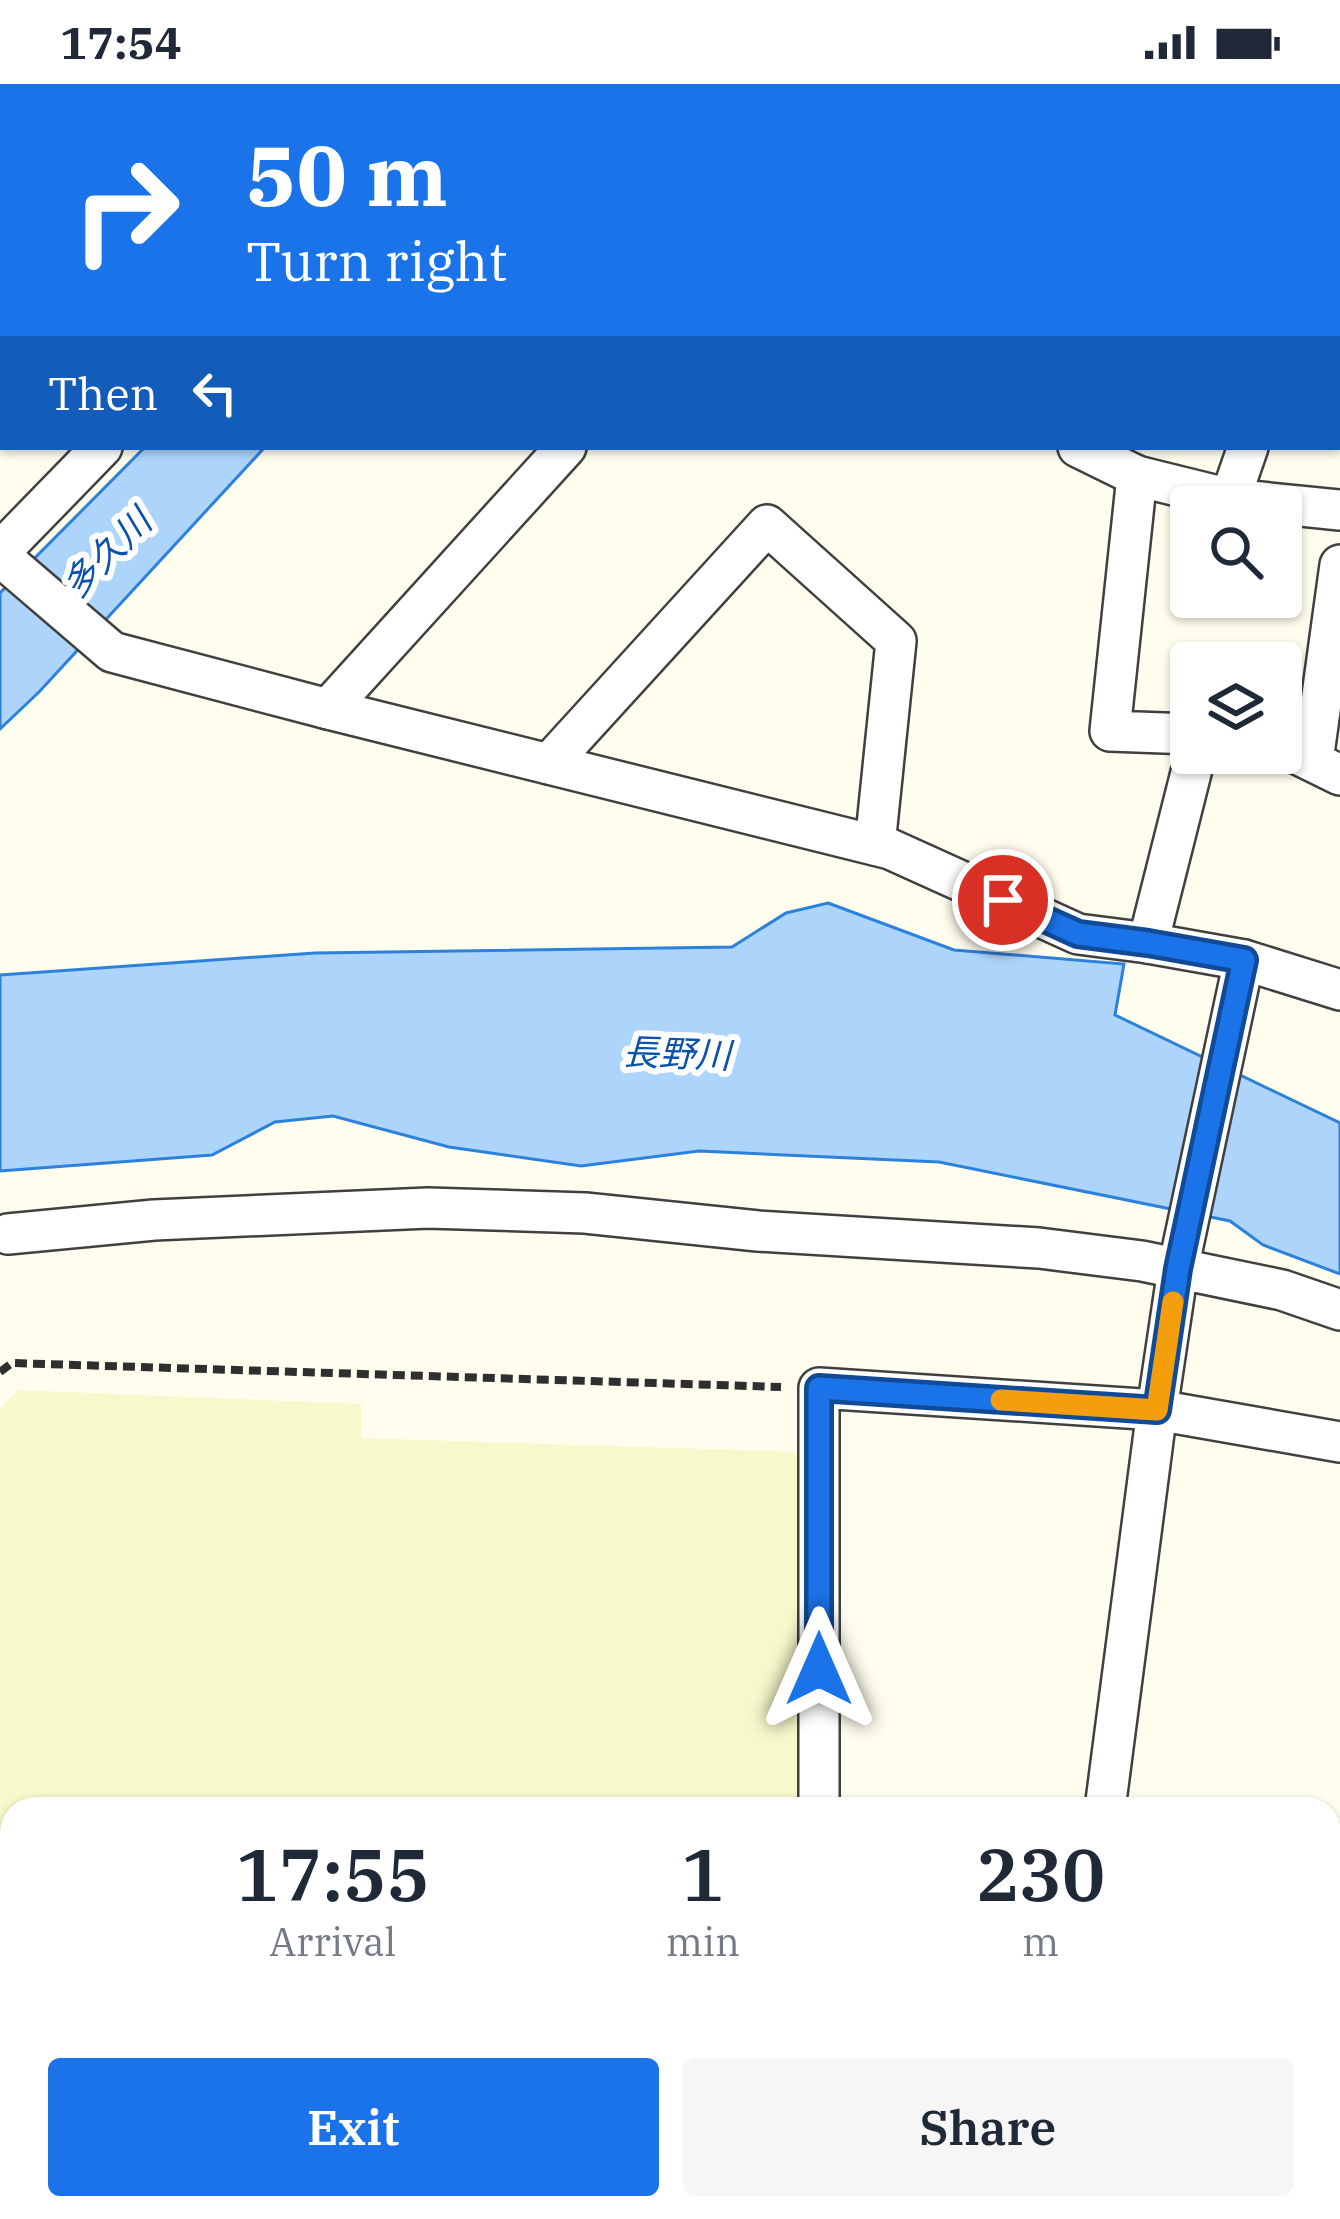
<!DOCTYPE html>
<html lang="en">
<head>
<meta charset="utf-8">
<style>
  :root { --surface:#fff; --page:#f6f6f7; --text:#1f2937; --muted:#747a83; --accent:#1a73e8 }
  body { margin:0; font-family:"IBM Plex Serif","Noto Sans JP",serif; background:var(--page); color:var(--text); height:100vh; display:flex; flex-direction:column; font-size:45px; white-space:nowrap }
  * { box-sizing:border-box; margin:0 }
  p { font-size:39px; color:var(--muted) }
  .icon { flex:none; width:66px; height:66px; fill:none; stroke:currentColor; stroke-width:2; stroke-linecap:round; stroke-linejoin:round }
  .map { position:relative; flex:1; overflow:hidden }
  .drawer { position:absolute; left:0px; top:1713px; width:1341px; height:423px; display:flex; flex-direction:column; background:var(--surface); border-radius:36px 36px 0 0; box-shadow:0 3px 9px #0004 }
  .drawer>* { flex:none }
  .top-card { position:absolute; left:0px; top:0px; width:1341px; height:366px; box-shadow:0 3px 9px #0004; background:#1a73e8; color:#fff; overflow:hidden }
  .tools { position:absolute; left:1170px; top:402px; display:grid; gap:24px }
  .tools a { display:grid; place-items:center; width:132px; height:132px; border-radius:12px; background:var(--surface); box-shadow:0 3px 9px #0004; font-size:60px }
  .pin { position:absolute; display:grid; place-items:center; width:102px; height:102px; color:#fff; margin:-51px; border:6px solid #fff; border-radius:50%; box-shadow:0 3px 12px #0007 }
  .me { position:absolute; width:132px; margin:-66px; rotate:0deg; stroke-linejoin:round; filter:drop-shadow(0 0 9px #0008) }
  .turn { display:flex; align-items:center; gap:42px; height:252px; padding:0 48px; font-size:54px }
  .turn .icon { width:156px; height:156px; stroke-width:2.5 }
  .turn b { display:block; font-size:84px; line-height:102px }
  .then { display:flex; align-items:center; height:114px; padding:0 48px; background:#0003; gap:24px; font-size:45px }
  .eta { display:flex; justify-content:space-evenly; align-items:center; height:204px; text-align:center }
  .eta b { font-size:72px; font-weight:600; line-height:84px }
  .action { display:flex; gap:24px; margin-top:auto; padding:24px 48px }
  .action a { flex:1; height:138px; border-radius:12px; background:var(--accent); color:#fff; font-size:48px; font-weight:600; line-height:138px; text-align:center }
  .action a+a { background:var(--page); color:var(--text) }
  .status { display:flex; justify-content:space-between; align-items:center; height:84px; padding:0 60px; background:var(--surface); direction:ltr }
  .status svg { height:33px; fill:currentColor }
  .map>svg:first-child { display:block }
</style>
</head>
<body>
<div class="status"><b>17:54</b><svg viewBox="0 0 49 12"><path d="M0 12V9h3v3zM5 12V6h3v6zM10 12V3h3v9zM15 12V0h3v12zM26 1h20v11H26zM47 4h2v5h-2z"/></svg></div>
<div class="map">
<svg width="1340" height="2135" viewBox="0 0 1340 2135">
  <rect width="100%" height="100%" fill="#fffeee"/>
  <g fill="#f7f8cb">
    <polygon points="18,1306 361,1320 361,1354 800,1368 797,1725 12,1725 12,2079 0,2080 0,1325"/>
    <polygon points="199,2124 675,2124 676,2133 793,2133 793,2135 200,2135"/>
  </g>
  <g fill="#add5fc" stroke="#2c81db" stroke-width="3">
    <polygon points="145,363 265,363 39,608 0,645 0,509"/>
    <polygon points="828,819 954,866 1124,880 1115,931 1340,1039 1340,1190 1263,1161 1230,1137 939,1078 699,1067 581,1082 449,1063 333,1032 275,1038 212,1071 0,1087 0,891 315,869 732,863 786,829"/>
  </g>
  <g fill="none" stroke-linecap="round" stroke-linejoin="round">
    <g stroke="#404040" stroke-width="44">
      <g id="minor">
        <polyline points="969,0 972,3"/>
        <polyline points="1279,0 1282,3"/>
        <polyline points="451,3 454,0"/>
        <polyline points="892,3 895,0"/>
        <polyline points="1338,54 1340,56"/>
        <polyline points="1338,204 1340,204"/>
        <polyline points="1078,363 1137,392 1230,415 1340,426"/>
        <polyline points="1137,392 1110,647 1191,650"/>
        <polyline points="1230,415 1248,363"/>
        <polyline points="0,468 102,363"/>
        <polyline points="0,472 112,568 328,625 890,765 1078,850 1148,859 1244,876 1340,906"/>
        <polyline points="328,625 566,363"/>
        <polyline points="1281,662 1340,691"/>
        <polyline points="1313,677 1340,481"/>
        <polyline points="549,680 767,441 896,557 875,761"/>
        <polyline points="1148,859 1196,669"/>
        <polyline points="8,1150 154,1136 428,1124 585,1129 758,1147 1039,1164 1142,1177 1282,1206 1340,1226"/>
        <polyline points="819,1725 819,1304 1157,1326 1340,1358"/>
        <polyline points="1105,1725 1157,1326 1178,1185 1244,876"/>
        <polyline points="818,2135 818,2124"/>
        <polyline points="1056,2135 1057,2124"/>
      </g>
    </g>
    <g stroke="#2f2f2f" stroke-width="8" stroke-dasharray="12 6" stroke-linecap="butt">
      <polyline points="0,1288 12,1279 781,1303"/>
      <polyline points="0,2092 12,2091"/>
      <polyline points="175,2124 176,2135"/>
    </g>
    <use href="#minor" stroke="#fff" stroke-width="39"/>
  </g>
  <g fill="none" stroke-linecap="round" stroke-linejoin="round">
    <g stroke="#114b97" stroke-width="30">
      <polyline id="route" points="819,1585 819,1304 1157,1326 1178,1185 1244,876 1148,859 1078,850 1003,816"/>
    </g>
    <use href="#route" stroke="#1a73e8" stroke-width="21"/>
    <polyline stroke="#f59e0b" stroke-width="21" points="1001,1316 1157,1326 1173,1218"/>
  </g>
  <g text-anchor="middle" dominant-baseline="central" stroke-width="12" stroke-linejoin="round" paint-order="stroke">
    <g font-size="36" font-style="italic" fill="#0a52ac" stroke="#fff">
      <text transform="translate(106 469) rotate(-45)">多久川</text>
      <text transform="translate(677 969) rotate(2)">長野川</text>
    </g>
  </g>
</svg>
<div class="tools">
<a><svg class="icon" aria-label="search" viewBox="0 0 24 24"><circle cx="10" cy="10" r="6"/><path d="M15 15l6 6"/></svg></a>
<a><svg class="icon" aria-label="layers" viewBox="0 0 24 24"><path d="M12 4l9 5-9 5-9-5zM3 14l9 5 9-5"/></svg></a>
</div>
<div class="pin" style="left:1003px;top:816px;background:#d93025"><svg class="icon" aria-label="arrive" viewBox="0 0 24 24"><path d="M6 21V4h12l-3 4 3 4H6"/></svg></div>
<svg class="me" style="left:819px;top:1585px" viewBox="-20 -20 40 40"><path d="M0-17L14 15 0 8-14 15z" fill="#1a73e8" stroke="#fff" stroke-width="4"/></svg>
<div class="top-card">
<div class="turn"><svg class="icon" aria-label="right" viewBox="0 0 24 24"><path d="M7 20v-9h11M14 6l5 5-5 5"/></svg><div><b>50 m</b>Turn right</div></div>
<div class="then">Then<svg class="icon" aria-label="left" viewBox="0 0 24 24"><path d="M17 20v-9H6M10 6l-5 5 5 5"/></svg></div>
</div>
<section class="drawer">
<div class="eta">
<div><b>17:55</b><p>Arrival</p></div>
<div><b>1</b><p>min</p></div>
<div><b>230</b><p>m</p></div>
</div>
<div class="action"><a>Exit</a><a>Share</a></div>
</section>
</div>
</body>
</html>
